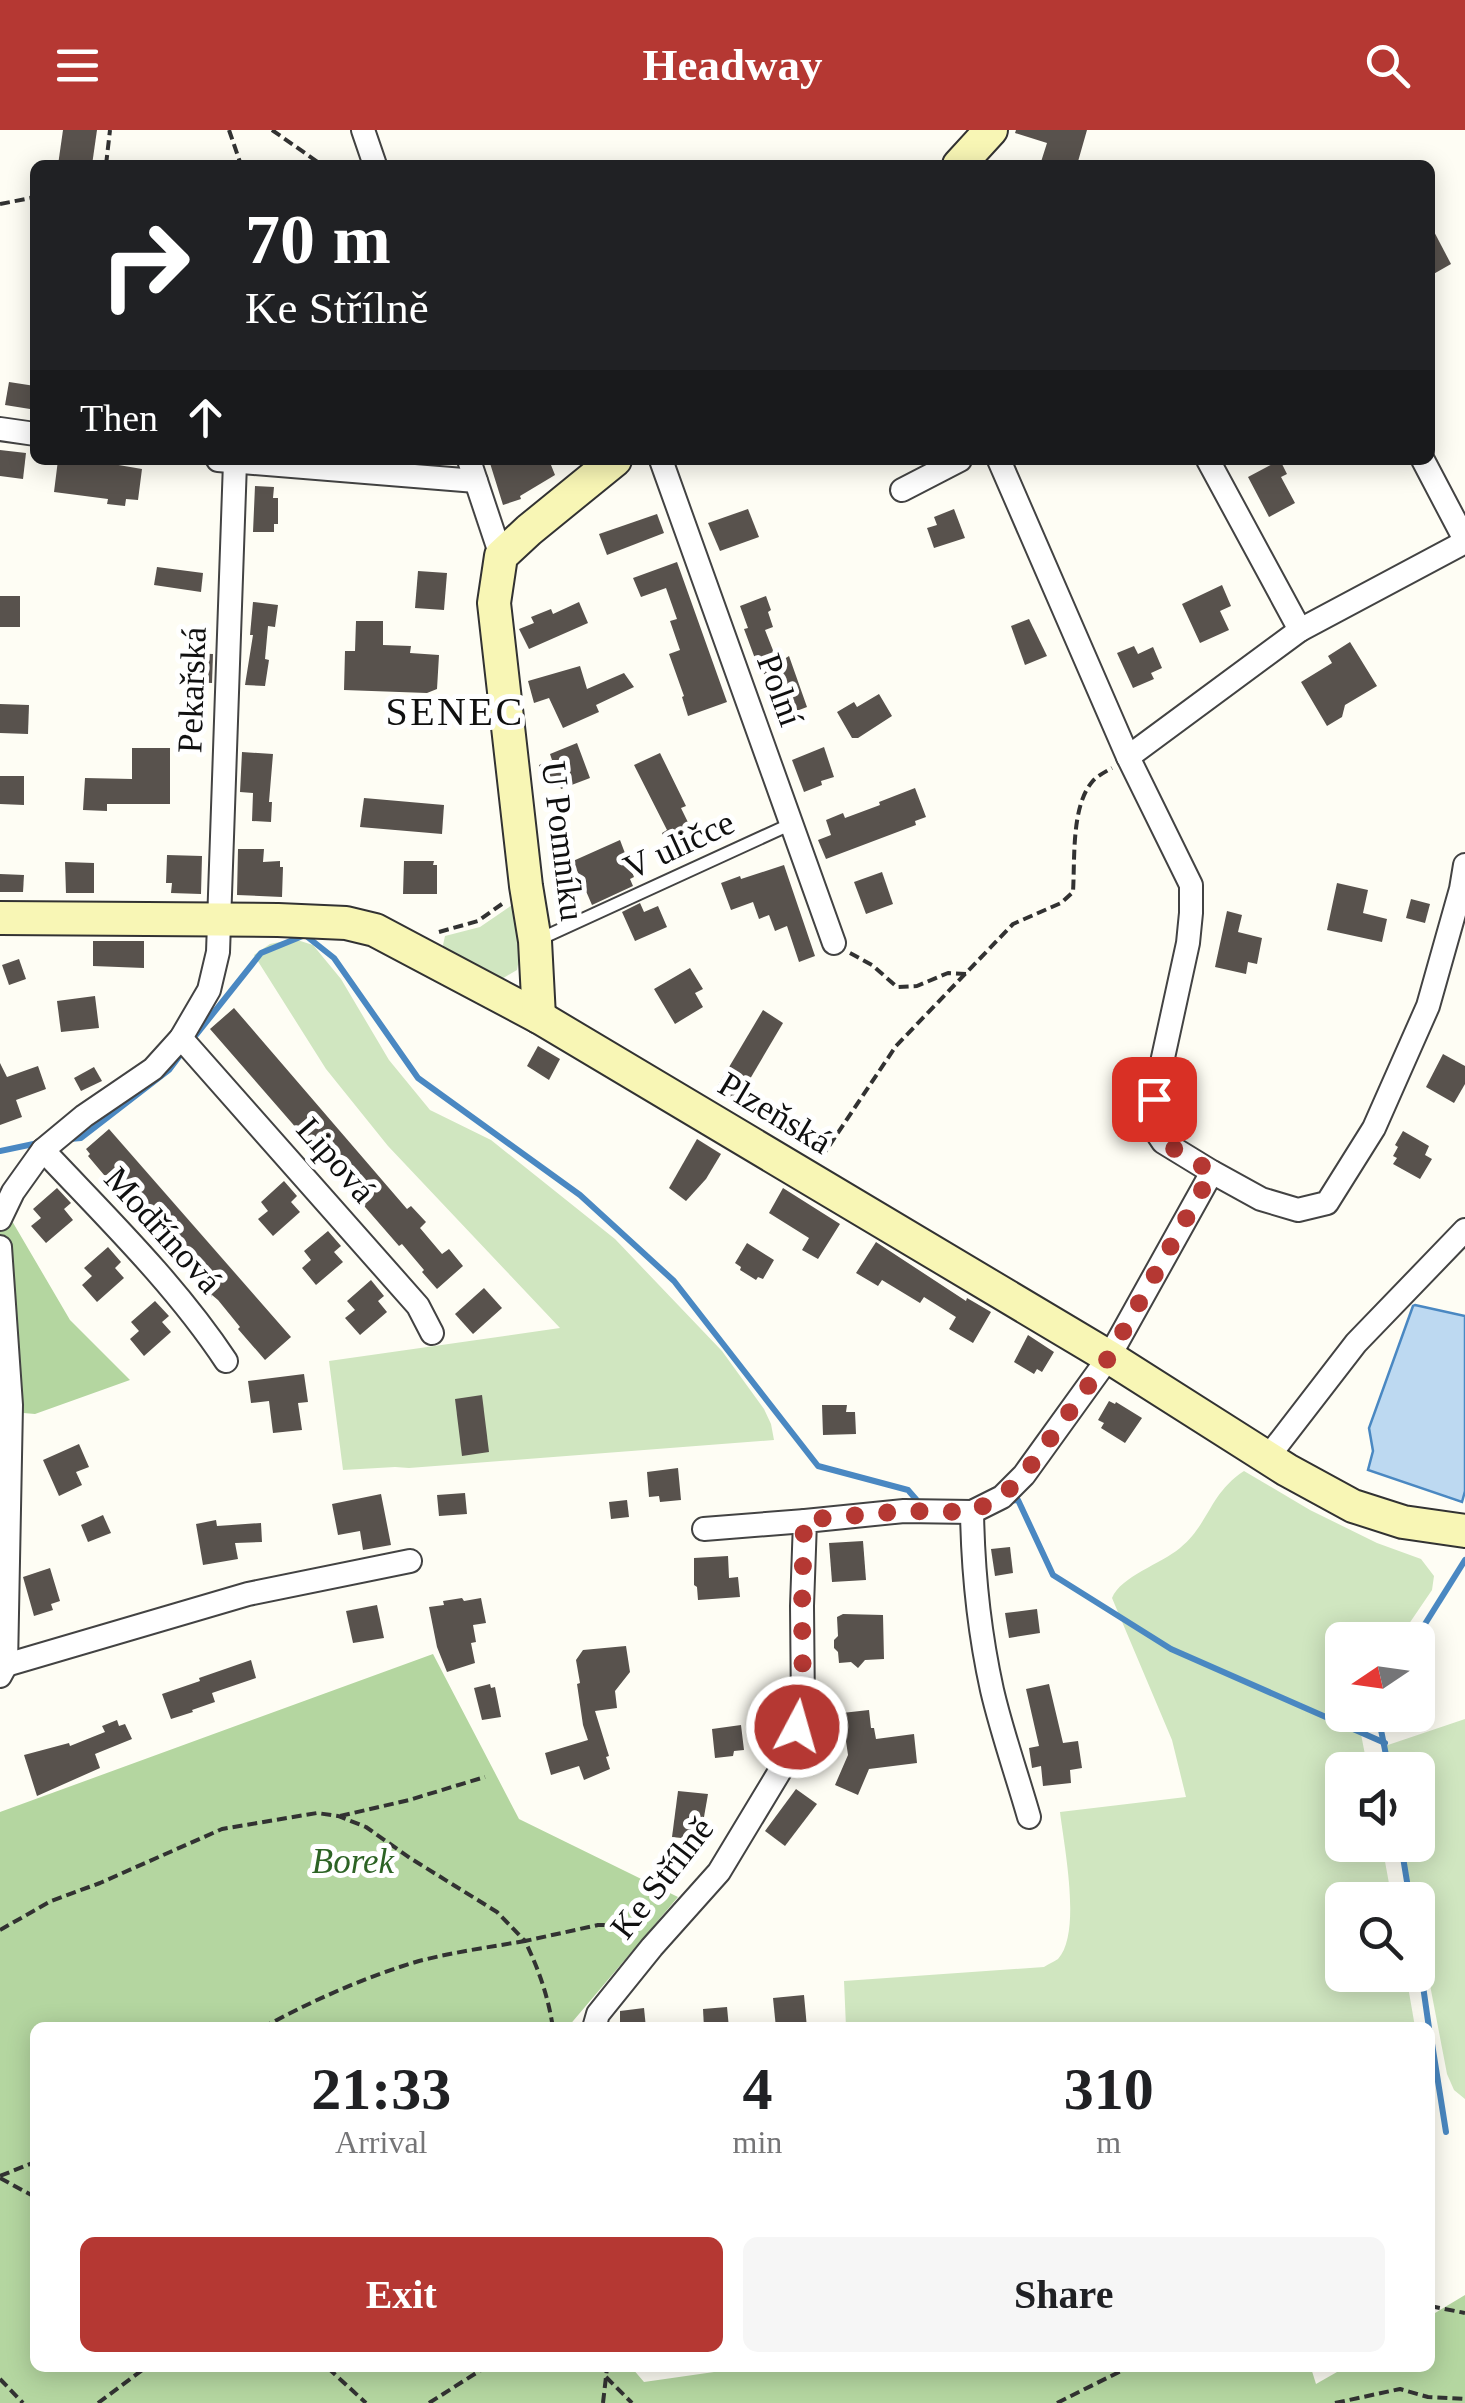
<!DOCTYPE html>
<html lang="en">
<head>
<meta charset="utf-8">
<style>
  :root { --surface:#fff; --page:#f6f6f6; --text:#202124; --muted:#757577; --accent:#b53833 }
  body { margin:0; font-family:Georgia,serif; background:var(--page); color:var(--text); height:100vh; display:flex; flex-direction:column; font-size:38px; white-space:nowrap }
  * { box-sizing:border-box; margin:0 }
  p { font-size:32px; color:var(--muted) }
  .icon { flex:none; width:55px; height:55px; fill:none; stroke:currentColor; stroke-width:2; stroke-linecap:round; stroke-linejoin:round }
  .map { position:relative; flex:1; overflow:hidden }
  .panel { position:absolute; left:30px; top:1892px; width:1405px; height:350px; display:flex; flex-direction:column; background:var(--surface); border-radius:15px; box-shadow:0 5px 25px #0003 }
  .panel>* { flex:none }
  .guide { position:absolute; left:30px; top:30px; width:1405px; height:305px; border-radius:15px; box-shadow:0 5px 25px #0003; background:#202124; color:#fff; overflow:hidden }
  .needle { width:65px; rotate:257deg }
  .fabs { position:absolute; left:1325px; top:1492px; display:grid; gap:20px }
  .fabs a { display:grid; place-items:center; width:110px; height:110px; border-radius:15px; background:var(--surface); box-shadow:0 5px 25px #0003; font-size:50px }
  .pin { position:absolute; display:grid; place-items:center; width:85px; height:85px; color:#fff; margin:-42px; border-radius:20px; box-shadow:0 5px 15px #0006 }
  .me { position:absolute; width:110px; margin:-55px; rotate:6deg; stroke-linejoin:round; filter:drop-shadow(0 0 8px #0008) }
  .turn { display:flex; align-items:center; gap:35px; height:210px; padding:0 50px; font-size:45px }
  .turn .icon { width:130px; height:130px; stroke-width:2.5 }
  .turn b { display:block; font-size:70px; line-height:85px }
  .then { display:flex; align-items:center; height:95px; padding:0 50px; background:#0003; gap:20px; font-size:38px }
  .eta { display:flex; justify-content:space-evenly; align-items:center; height:170px; text-align:center }
  .eta b { font-size:60px; font-weight:600; line-height:70px }
  .cta { display:flex; gap:20px; margin-top:auto; padding:20px 50px }
  .cta a { flex:1; height:115px; border-radius:15px; background:var(--accent); color:#fff; font-size:40px; font-weight:600; line-height:115px; text-align:center }
  .cta a+a { background:var(--page); color:var(--text) }
  header { display:flex; justify-content:space-between; align-items:center; height:130px; padding:0 50px; background:var(--accent); color:#fff; font-size:45px; font-weight:600 }
  .map>svg:first-child { display:block }
</style>
</head>
<body>
<header><svg class="icon" aria-label="menu" viewBox="0 0 24 24"><path d="M4 6h16M4 12h16M4 18h16"/></svg>Headway<svg class="icon" aria-label="search" viewBox="0 0 24 24"><circle cx="10" cy="10" r="6"/><path d="M15 15l6 6"/></svg></header>
<div class="map">
<svg width="1465" height="2273" viewBox="0 0 1465 2273">
  <rect width="100%" height="100%" fill="#fefdf4"/>
  <g fill="#d0e6c0">
    <polygon points="512,775 516,778 519,829 517,840 500,850 448,826 443,815 445,806 480,797"/>
    <polygon points="294,809 313,815 341,849 389,930 430,980 491,1010 615,1109 722,1221 764,1279 771,1294 774,1310 409,1338 395,1337 343,1340 329,1231 560,1198 388,1016 326,939 254,825 270,814"/>
    <path d="M1244 1341 1310 1380 1377 1413 1421 1429 1434 1446 1432 1460 1398 1510H1342V1585H1362L1359 1594 1368 1640H1342V1715H1382L1392 1770H1342V1845H1406L1415 1897H846L844 1851 1044 1837C1045 1836 1057 1830 1058 1829 1082 1803 1064 1716 1060 1682L1186 1667 1172 1610 1112 1468C1121 1446 1161 1434 1180 1418 1210 1393 1209 1364 1244 1341Z"/>
    <polygon points="1465,1589 1465,1969 1454,1960 1447,1944 1418,1792 1418,1770 1413,1770 1400,1715 1418,1715 1418,1640 1385,1640 1382,1617"/>
  </g>
  <g fill="#b4d6a0">
    <polygon points="12,1091 70,1190 130,1250 35,1284 0,1281 0,1096"/>
    <polygon points="433,1524 519,1689 678,1767 568,1897 35,1898 35,2238 632,2238 644,2252 742,2238 1311,2238 1316,2254 1344,2238 1430,2238 1430,2186 1465,2165 1465,2273 0,2273 0,1682"/>
  </g>
  <polygon fill="#bdd9f1" stroke="#4a88c2" stroke-width="2.5" points="1415,1175 1465,1186 1465,1361 1462,1372 1368,1340 1373,1321 1369,1298 1413,1176"/>
  <g fill="none" stroke-linecap="round" stroke-linejoin="round">
    <g stroke="#4a88c2" stroke-width="6">
      <polyline points="192,910 261,823 305,805 334,828 418,948 580,1065 674,1151 818,1336 908,1360 921,1375"/>
      <polyline points="70,1009 81,1008 169,940 181,924"/>
      <polyline points="0,1021 43,1012"/>
      <polyline points="1008,1371 1018,1370 1053,1445 1171,1519 1385,1613"/>
      <polyline points="1415,1510 1465,1430"/>
      <polyline points="1378,1585 1389,1640"/>
      <polyline points="1401,1715 1410,1770"/>
      <polyline points="1418,1821 1429,1898"/>
      <polyline points="1430,1901 1446,2002"/>
    </g>
  </g>
  <g fill="#58524d">
    <polygon points="63,0 97,0 92,35 58,35"/>
    <polygon points="1016,0 1087,0 1077,35 1040,35 1047,13 1015,3"/>
    <polygon points="1430,94 1451,134 1430,146"/>
    <polygon points="9,252 35,256 30,279 5,275"/>
    <polygon points="0,320 26,323 23,349 0,346"/>
    <polygon points="58,330 89,330 142,339 138,370 126,369 125,376 107,374 108,369 54,362"/>
    <polygon points="489,330 549,330 555,345 520,366 521,369 503,375"/>
    <polygon points="1280,330 1287,344 1281,347 1295,373 1269,387 1248,347"/>
    <polygon points="255,356 274,357 273,368 278,368 278,394 274,394 274,402 253,402"/>
    <polygon points="748,379 759,407 720,421 708,393"/>
    <polygon points="954,379 965,408 934,418 927,398 937,395 934,387"/>
    <polygon points="657,384 664,403 607,425 599,404"/>
    <polygon points="677,432 727,572 688,586 682,567 684,566 669,524 680,520 670,491 677,489 666,458 641,467 633,448"/>
    <polygon points="157,437 203,443 201,462 154,455"/>
    <polygon points="418,441 447,443 444,480 415,478"/>
    <polygon points="1222,455 1231,476 1220,481 1229,500 1200,513 1182,474"/>
    <rect x="0" y="466" width="20" height="31"/>
    <polygon points="766,466 771,480 768,482 773,497 765,500 778,533 789,526 807,577 778,588 763,541 760,542 744,499 748,498 740,476"/>
    <polygon points="253,472 278,475 275,497 268,496 265,529 269,530 265,556 245,555 253,505 250,505"/>
    <polygon points="579,472 588,493 529,519 519,499 534,493 531,487 551,479 553,484"/>
    <polygon points="1029,489 1047,526 1025,535 1011,496"/>
    <polygon points="356,491 383,491 383,515 411,516 410,523 439,525 437,559 427,563 344,560 345,521 355,521"/>
    <polygon points="1350,512 1377,556 1345,575 1342,587 1327,596 1301,552 1332,533 1328,526"/>
    <polygon points="1134,516 1138,524 1153,517 1162,538 1151,543 1154,549 1133,558 1117,523"/>
    <polygon points="188,523 213,524 212,553 186,552"/>
    <polygon points="580,536 587,559 624,543 634,557 596,575 599,582 563,598 549,568 534,573 528,551"/>
    <polygon points="879,564 892,586 858,608 852,608 837,582 854,572 857,577"/>
    <polygon points="0,574 29,575 28,604 0,603"/>
    <polygon points="577,613 590,648 561,659 559,653 548,657 539,635 552,630 550,624"/>
    <polygon points="824,617 834,647 821,651 822,655 804,662 792,630"/>
    <polygon points="132,618 170,618 170,674 107,674 107,681 83,680 85,648 132,649"/>
    <polygon points="242,622 273,624 269,672 272,672 271,692 252,691 253,663 240,662"/>
    <polygon points="660,623 686,676 681,678 701,719 675,731 662,703 667,700 634,635"/>
    <polygon points="0,646 24,646 24,675 0,674"/>
    <polygon points="915,658 926,687 915,691 916,695 826,729 818,710 831,705 826,690 843,683 845,688 880,675 879,672"/>
    <polygon points="364,668 444,675 442,704 360,697"/>
    <polygon points="620,710 634,747 630,749 633,756 592,775 573,731"/>
    <polygon points="238,719 264,719 263,732 280,731 280,737 283,737 282,767 237,765"/>
    <polygon points="167,725 202,726 201,764 171,763 172,753 166,753"/>
    <polygon points="404,731 434,731 433,735 437,735 437,764 403,764"/>
    <polygon points="65,732 94,733 94,763 66,763"/>
    <polygon points="784,735 815,826 799,832 787,796 775,801 769,785 759,789 753,772 731,780 721,753 740,746 741,749"/>
    <polygon points="882,742 893,774 866,784 854,752"/>
    <polygon points="0,744 24,745 23,762 0,762"/>
    <polygon points="1337,753 1368,760 1363,783 1387,789 1382,812 1327,800"/>
    <polygon points="1411,769 1430,774 1425,793 1406,788"/>
    <polygon points="640,773 644,782 658,776 667,797 635,811 622,782"/>
    <polygon points="1227,781 1242,785 1238,802 1262,808 1257,834 1248,832 1246,844 1215,837"/>
    <polygon points="93,811 144,811 144,838 93,836"/>
    <polygon points="19,829 26,849 9,855 2,835"/>
    <polygon points="690,838 703,859 695,863 703,877 675,894 654,859"/>
    <polygon points="95,866 99,898 61,902 57,871"/>
    <polygon points="234,878 407,1079 411,1076 426,1092 420,1098 442,1124 449,1119 463,1136 437,1159 422,1142 424,1140 402,1114 399,1116 210,899"/>
    <polygon points="763,880 783,893 737,971 716,959"/>
    <polygon points="538,916 560,929 549,950 527,936"/>
    <polygon points="1443,924 1465,936 1465,954 1454,973 1426,957"/>
    <polygon points="0,933 7,947 38,936 46,959 16,970 22,987 0,995"/>
    <polygon points="94,937 102,951 81,961 74,948"/>
    <polygon points="109,999 291,1207 265,1230 238,1199 240,1197 218,1170 212,1165 211,1167 188,1142 190,1139 167,1112 163,1107 160,1109 138,1084 140,1082 118,1054 112,1050 110,1052 88,1026 90,1024 86,1019"/>
    <polygon points="1403,1001 1429,1016 1425,1025 1432,1029 1420,1049 1393,1034 1397,1028 1393,1026 1398,1017 1395,1015"/>
    <polygon points="697,1009 721,1024 706,1049 686,1071 669,1058"/>
    <polygon points="284,1051 297,1066 291,1072 300,1082 273,1106 258,1089 268,1081 261,1072"/>
    <polygon points="57,1058 71,1073 64,1079 73,1090 46,1113 31,1096 41,1088 33,1079"/>
    <polygon points="783,1058 840,1094 818,1129 802,1120 809,1108 769,1083"/>
    <polygon points="328,1101 341,1116 334,1122 343,1132 316,1155 302,1138 311,1130 304,1121"/>
    <polygon points="876,1112 966,1171 967,1168 991,1182 973,1213 949,1199 956,1187 924,1167 920,1173 882,1150 878,1156 856,1143"/>
    <polygon points="747,1113 774,1130 763,1149 758,1147 756,1150 740,1140 741,1137 735,1133"/>
    <polygon points="108,1117 121,1132 115,1138 124,1148 97,1172 82,1155 92,1146 84,1138"/>
    <polygon points="371,1150 384,1166 378,1171 387,1182 360,1205 345,1188 355,1180 347,1171"/>
    <polygon points="484,1158 502,1178 473,1204 455,1184"/>
    <polygon points="155,1171 169,1186 162,1192 171,1202 144,1226 130,1209 139,1201 131,1192"/>
    <polygon points="1028,1205 1054,1222 1042,1242 1037,1239 1034,1244 1014,1232"/>
    <polygon points="304,1244 308,1272 298,1273 302,1300 273,1303 269,1271 251,1273 248,1251"/>
    <polygon points="482,1265 489,1322 462,1326 455,1269"/>
    <polygon points="1109,1271 1115,1274 1116,1272 1142,1288 1125,1313 1101,1298 1104,1293 1098,1290"/>
    <polygon points="822,1275 847,1275 846,1282 855,1282 856,1304 823,1305"/>
    <polygon points="79,1314 89,1337 76,1342 82,1355 59,1366 43,1330"/>
    <polygon points="678,1338 681,1370 660,1372 659,1366 649,1367 647,1342"/>
    <polygon points="465,1363 467,1384 439,1386 437,1365"/>
    <polygon points="381,1364 391,1415 363,1420 360,1401 338,1405 332,1374"/>
    <polygon points="627,1370 629,1387 611,1389 609,1372"/>
    <polygon points="103,1385 111,1403 88,1412 81,1395"/>
    <polygon points="216,1390 217,1396 261,1393 262,1412 235,1413 238,1429 203,1435 196,1394"/>
    <polygon points="863,1411 866,1450 832,1452 829,1413"/>
    <polygon points="1010,1417 1013,1443 995,1446 991,1419"/>
    <polygon points="728,1426 729,1448 738,1447 740,1467 698,1470 697,1457 694,1455 694,1428"/>
    <polygon points="50,1438 60,1471 51,1474 53,1480 34,1486 23,1447"/>
    <polygon points="462,1468 464,1471 481,1468 486,1493 473,1495 476,1512 471,1513 475,1533 447,1542 437,1517 429,1477 444,1475 443,1471"/>
    <polygon points="377,1475 384,1508 353,1513 346,1481"/>
    <polygon points="1037,1479 1040,1503 1009,1508 1005,1483"/>
    <polygon points="843,1484 883,1485 884,1529 865,1530 858,1538 851,1532 839,1533 838,1522 834,1518 834,1510 838,1506 837,1487"/>
    <polygon points="626,1516 630,1542 615,1561 617,1578 595,1581 609,1626 606,1627 610,1639 584,1650 579,1636 551,1645 545,1623 588,1610 583,1595 577,1554 580,1553 576,1530 583,1520"/>
    <polygon points="251,1530 256,1548 212,1563 215,1572 192,1580 193,1582 171,1589 162,1564 200,1551 199,1548"/>
    <polygon points="490,1554 491,1558 495,1557 501,1587 482,1590 474,1558"/>
    <polygon points="1049,1554 1063,1613 1078,1611 1082,1638 1070,1640 1071,1653 1043,1656 1041,1636 1032,1638 1029,1618 1039,1616 1026,1559"/>
    <polygon points="869,1580 871,1598 874,1598 876,1609 914,1604 917,1633 869,1639 858,1665 835,1655 848,1625 842,1583"/>
    <polygon points="117,1590 119,1596 125,1594 132,1609 95,1624 100,1638 37,1666 24,1625 69,1613 70,1616 105,1602 102,1596"/>
    <polygon points="741,1595 744,1620 734,1621 733,1626 715,1628 712,1599"/>
    <polygon points="796,1659 817,1674 785,1716 765,1701"/>
    <polygon points="678,1661 708,1664 700,1710 672,1707"/>
    <polygon points="804,1865 807,1898 776,1898 773,1868"/>
    <polygon points="727,1877 729,1898 704,1898 703,1879"/>
    <polygon points="644,1878 646,1898 620,1898 620,1881"/>
  </g>
  <g fill="none" stroke-linecap="round" stroke-linejoin="round">
    <g stroke="#434343" stroke-width="15">
      <polyline id="lane" points="540,809 791,694"/>
    </g>
    <g stroke="#434343" stroke-width="26">
      <g id="street">
        <polyline points="363,0 375,35"/>
        <polyline points="0,299 35,304"/>
        <polyline points="218,330 476,351"/>
        <polyline points="469,330 501,426"/>
        <polyline points="661,330 834,813"/>
        <polyline points="999,330 1128,627"/>
        <polyline points="1208,330 1300,500"/>
        <polyline points="1423,330 1465,410"/>
        <polyline points="902,360 960,330"/>
        <polyline points="1465,412 1300,500 1128,627 1191,755 1191,783 1188,813 1154,969 1151,994 1163,1012 1212,1042 1261,1069 1298,1080 1327,1073 1374,998 1428,876 1461,759 1465,735"/>
        <polyline points="181,908 418,1176 432,1203"/>
        <path d="M43 1020C106 1087 175 1154 226 1231"/>
        <polyline points="0,1089 13,1062 43,1020 84,986 153,939 181,908 209,860 218,822 235,332"/>
        <polyline points="0,1117 11,1275 6,1535 0,1546"/>
        <polyline points="1268,1327 1356,1213 1465,1100"/>
        <path d="M972 1382C973 1442 979 1501 992 1560 1002 1603 1017 1645 1029 1687"/>
        <polyline points="704,1399 805,1391"/>
        <polyline points="6,1535 248,1464 410,1431"/>
        <polyline points="594,1898 598,1884 652,1817 719,1742 786,1631 803,1581 802,1476 805,1391 904,1381 972,1382 1002,1367 1024,1345 1109,1227 1212,1042"/>
      </g>
    </g>
    <g stroke="#323232" stroke-width="36">
      <g id="secondary">
        <polyline points="959,35 991,0"/>
        <polyline points="0,788 278,790 346,793 375,800 539,887 1109,1227 1287,1340 1353,1376 1403,1392 1465,1401"/>
        <polyline points="539,887 535,811 526,756 494,473 501,426 529,400 615,330"/>
      </g>
    </g>
    <g stroke="#323232" stroke-width="4" stroke-dasharray="10 5" stroke-linecap="butt">
      <polyline points="229,0 241,35"/>
      <polyline points="272,0 322,35"/>
      <polyline points="106,35 110,0"/>
      <polyline points="0,74 31,68 35,59"/>
      <polyline points="439,802 478,791 502,774"/>
      <polyline points="850,823 872,835 897,857 917,856 948,843 966,844"/>
      <path d="M821 1028 896 916 1013 794 1061 773 1073 762C1075 730 1071 677 1092 652 1097 646 1105 642 1112 638"/>
      <polyline points="340,1686 409,1670 485,1647"/>
      <polyline points="0,1800 51,1771 100,1753 222,1699 317,1683 338,1686 366,1697 410,1728 497,1782 525,1811 598,1795 642,1795"/>
      <path d="M262 1898C311 1871 365 1847 419 1831 454 1822 490 1817 525 1811 539 1840 548 1866 553 1898"/>
      <polyline points="0,2046 35,2032"/>
      <polyline points="0,2048 35,2067"/>
      <polyline points="1430,2176 1465,2183"/>
      <polyline points="328,2238 366,2273"/>
      <polyline points="606,2247 632,2273"/>
      <polyline points="0,2249 23,2273"/>
      <polyline points="98,2273 145,2238"/>
      <polyline points="429,2273 484,2238"/>
      <polyline points="603,2273 607,2238"/>
      <polyline points="1057,2273 1127,2238"/>
      <polyline points="1335,2273 1400,2259 1428,2267 1465,2269"/>
    </g>
    <use href="#lane" stroke="#fff" stroke-width="11"/>
    <use href="#street" stroke="#fff" stroke-width="22"/>
    <use href="#secondary" stroke="#f8f6b5" stroke-width="32"/>
  </g>
  <g fill="none" stroke-linecap="round" stroke-linejoin="round">
    <polyline stroke="#b53833" stroke-width="18" stroke-dasharray="0 32.4" points="797,1597 803,1581 802,1476 804,1390 904,1381 972,1382 1002,1366 1024,1345 1109,1227 1212,1042 1163,1012 1151,994 1154,969"/>
  </g>
  <g text-anchor="middle" dominant-baseline="central" stroke-width="10" stroke-linejoin="round" paint-order="stroke">
    <g font-size="35" fill="#101010" stroke="#fff">
      <text transform="translate(192 560) rotate(-88)">Pekařská</text>
      <text transform="translate(780 560) rotate(70)">Polní</text>
      <text transform="translate(563 711) rotate(83)">U Pomníku</text>
      <text transform="translate(679 715) rotate(-25)">V uličce</text>
      <text transform="translate(775 983) rotate(31)">Plzeňská</text>
      <text transform="translate(336 1030) rotate(49)">Lipová</text>
      <text transform="translate(163 1100) rotate(48)">Modřínová</text>
      <text transform="translate(662 1748) rotate(-52)">Ke Střílně</text>
    </g>
    <g font-size="35" font-style="italic" fill="#2d6325" stroke="#fff">
      <text x="353" y="1731">Borek</text>
    </g>
    <g font-size="40" letter-spacing="2.5" fill="#101010" stroke="#fff">
      <text x="455" y="581">SENEC</text>
    </g>
  </g>
</svg>
<div class="fabs">
<a><svg class="needle" viewBox="-14 -14 28 28"><path d="M0-13l5 13h-10z" fill="#e53935"/><path d="M0 13l5-13h-10z" fill="#757577"/></svg></a>
<a><svg class="icon" aria-label="sound" viewBox="0 0 24 24"><path d="M4 9h4l5-4v14l-5-4H4zM17 9q2 3 0 6"/></svg></a>
<a><svg class="icon" aria-label="search" viewBox="0 0 24 24"><circle cx="10" cy="10" r="6"/><path d="M15 15l6 6"/></svg></a>
</div>
<div class="pin" style="left:1154px;top:969px;background:#d93025"><svg class="icon" aria-label="arrive" viewBox="0 0 24 24"><path d="M6 21V4h12l-3 4 3 4H6"/></svg></div>
<svg class="me" style="left:797px;top:1597px" viewBox="-20 -20 40 40"><circle r="17" fill="#b53833" stroke="#fff" stroke-width="3"/><path d="M0-11L8 9 0 5-8 9z" fill="#fff"/></svg>
<div class="guide">
<div class="turn"><svg class="icon" aria-label="right" viewBox="0 0 24 24"><path d="M7 20v-9h11M14 6l5 5-5 5"/></svg><div><b>70 m</b>Ke Střílně</div></div>
<div class="then">Then<svg class="icon" aria-label="ahead" viewBox="0 0 24 24"><path d="M12 20V5M6 11l6-6 6 6"/></svg></div>
</div>
<section class="panel">
<div class="eta">
<div><b>21:33</b><p>Arrival</p></div>
<div><b>4</b><p>min</p></div>
<div><b>310</b><p>m</p></div>
</div>
<div class="cta"><a>Exit</a><a>Share</a></div>
</section>
</div>
</body>
</html>
